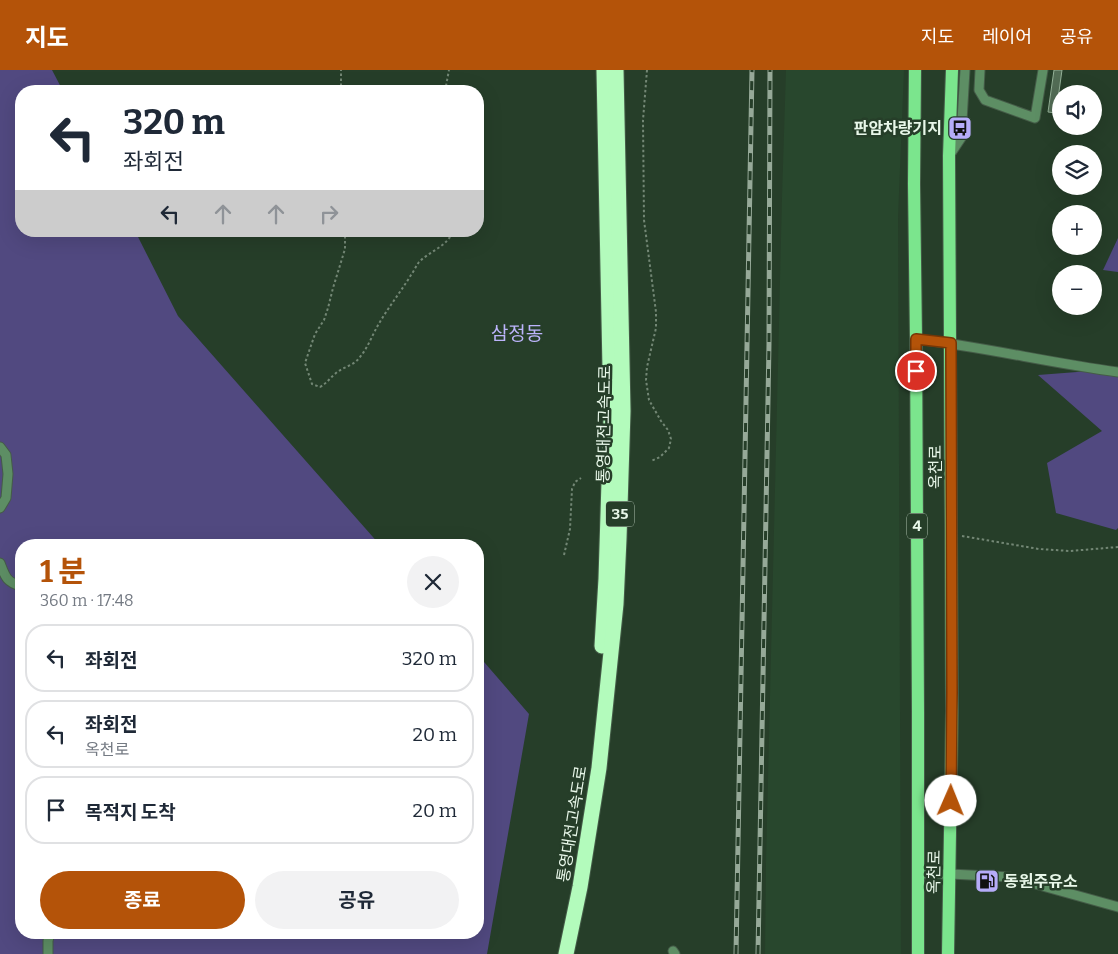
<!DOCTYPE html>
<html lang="ko">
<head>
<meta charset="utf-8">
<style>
  :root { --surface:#fff; --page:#f2f2f3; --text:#1f2937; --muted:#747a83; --line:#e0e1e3; --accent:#b45309 }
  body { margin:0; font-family:Bitter,"Noto Sans KR",serif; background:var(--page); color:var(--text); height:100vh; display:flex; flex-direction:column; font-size:19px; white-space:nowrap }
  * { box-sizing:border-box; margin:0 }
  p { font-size:16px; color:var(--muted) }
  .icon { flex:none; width:28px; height:28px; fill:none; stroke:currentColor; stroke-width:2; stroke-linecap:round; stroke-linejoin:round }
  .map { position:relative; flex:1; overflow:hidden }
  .details { position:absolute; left:15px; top:469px; width:469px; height:400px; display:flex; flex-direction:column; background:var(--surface); border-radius:20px; box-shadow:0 5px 20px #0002 }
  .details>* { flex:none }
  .banner { position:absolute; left:15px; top:15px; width:469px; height:152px; border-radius:20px; box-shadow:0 5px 20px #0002; background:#fff; color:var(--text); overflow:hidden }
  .fabs { position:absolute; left:1052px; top:15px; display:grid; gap:10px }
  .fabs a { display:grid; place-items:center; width:50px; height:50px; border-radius:50%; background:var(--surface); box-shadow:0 5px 20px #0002; font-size:25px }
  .pin { position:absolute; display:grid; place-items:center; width:42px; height:42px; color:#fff; margin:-21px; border:2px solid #fff; border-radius:50%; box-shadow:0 1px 5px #0007 }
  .me { position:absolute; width:55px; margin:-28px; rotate:1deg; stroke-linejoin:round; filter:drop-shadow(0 0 4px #0008) }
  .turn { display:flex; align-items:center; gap:18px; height:105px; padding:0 25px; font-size:22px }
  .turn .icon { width:65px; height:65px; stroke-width:2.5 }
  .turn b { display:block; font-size:35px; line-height:42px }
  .lanes { display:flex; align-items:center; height:48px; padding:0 25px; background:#0003; justify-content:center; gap:25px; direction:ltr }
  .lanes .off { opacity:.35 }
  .round { display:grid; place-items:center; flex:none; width:52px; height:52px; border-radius:26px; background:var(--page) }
  .head { display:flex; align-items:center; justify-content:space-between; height:85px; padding:0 25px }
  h1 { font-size:30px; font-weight:700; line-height:38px; color:var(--accent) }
  .action { display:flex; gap:10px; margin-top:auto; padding:10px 25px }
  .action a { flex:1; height:58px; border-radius:30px; background:var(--accent); color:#fff; font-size:20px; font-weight:700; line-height:58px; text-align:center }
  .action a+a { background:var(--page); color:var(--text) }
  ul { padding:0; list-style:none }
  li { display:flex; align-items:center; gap:15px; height:68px; margin:0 10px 8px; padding:0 15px; border:2px solid var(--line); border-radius:20px }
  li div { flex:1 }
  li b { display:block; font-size:19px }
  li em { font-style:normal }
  header { display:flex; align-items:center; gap:30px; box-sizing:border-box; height:70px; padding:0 25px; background:var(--accent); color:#fff }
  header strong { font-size:24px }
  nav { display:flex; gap:28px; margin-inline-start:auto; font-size:18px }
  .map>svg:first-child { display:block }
</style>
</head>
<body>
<header>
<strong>지도</strong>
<nav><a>지도</a><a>레이어</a><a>공유</a></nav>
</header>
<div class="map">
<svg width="1118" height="884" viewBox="0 0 1118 884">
  <rect width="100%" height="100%" fill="#263e29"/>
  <polygon fill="#28472d" points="786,0 904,0 898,147 901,884 765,884 766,793 782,127"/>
  <g fill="#514980">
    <polygon points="0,0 52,0 63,21 21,21 21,161 135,161 178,246 380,475 21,475 21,862 478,862 478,585 529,644 487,884 0,884"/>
    <polygon points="1118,168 1118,202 1103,200"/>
    <polygon points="1090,301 1118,306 1118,458 1116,460 1056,443 1047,393 1102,361 1038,305"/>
  </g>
  <polygon fill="#526c55" stroke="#94b097" points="1054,0 1062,0 1056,43 1048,42"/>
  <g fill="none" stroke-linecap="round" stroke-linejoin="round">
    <g stroke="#455c48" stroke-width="11">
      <g id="street">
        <polyline points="980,0 979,20 985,30 1035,48 1043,0"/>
        <polyline points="949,86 961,68 965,0"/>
        <path d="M916 269C984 277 1050 293 1118 302"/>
        <polyline points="0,377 6,385 8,404 6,428 0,438"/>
        <path d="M0 493C5 506 6 512 21 516"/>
        <polyline points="918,804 950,804 1010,807 1118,837"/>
        <polyline points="673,881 675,884"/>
        <polyline points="48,884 48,871 50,862"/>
      </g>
    </g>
    <g stroke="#455c48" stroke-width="14">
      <g id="primary">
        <polyline points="915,0 914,114 916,269 918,642 918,884"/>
        <polyline points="948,884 952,641 949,86 952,0"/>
      </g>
    </g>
    <g stroke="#455c48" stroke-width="17">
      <g id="highway">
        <polyline points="602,576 606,509 611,348 604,0"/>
        <polyline points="566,884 580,817 599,698 616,534 619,469 623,341 616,0"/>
      </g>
    </g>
    <g stroke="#738775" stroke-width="2" stroke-dasharray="2.5 2.5" stroke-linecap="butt">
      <polyline points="647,0 643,50 644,150 656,242 656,258 647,297 646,310 649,330 661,351 668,360 671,369 669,378 660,387 651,391"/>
      <polyline points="341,21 341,0"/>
      <polyline points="445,21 449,0"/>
      <path d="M345 161V179L333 218 328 238 324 250 315 264 305 293 312 314 320 317C327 313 329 309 335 304 342 297 354 296 360 287 367 279 372 266 377 257 387 239 400 223 411 205 414 201 416 196 419 192 430 181 448 176 453 161"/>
      <polyline points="962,466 1039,479 1070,481 1118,477"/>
      <polyline points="564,485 570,459 572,419 575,412 581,408"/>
    </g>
    <use href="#street" stroke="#5d8e64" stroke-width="9"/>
    <use href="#primary" stroke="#7be58d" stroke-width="12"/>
    <use href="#highway" stroke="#b3fbbc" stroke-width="15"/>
    <g stroke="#96a998" stroke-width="5">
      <g id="rail">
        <polyline points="736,884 752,0"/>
        <polyline points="758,884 769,274 770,0"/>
      </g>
    </g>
    <use href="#rail" stroke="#263e29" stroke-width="3" stroke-dasharray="9" stroke-linecap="butt"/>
  </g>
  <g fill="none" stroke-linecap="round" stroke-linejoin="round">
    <g stroke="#753606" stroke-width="12">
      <polyline id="route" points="916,301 916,269 951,273 952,622 951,731"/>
    </g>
    <use href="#route" stroke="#b45309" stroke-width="9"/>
  </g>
  <defs>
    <g id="bus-square" transform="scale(1.25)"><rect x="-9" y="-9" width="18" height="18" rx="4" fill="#b5acf8" stroke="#263e29"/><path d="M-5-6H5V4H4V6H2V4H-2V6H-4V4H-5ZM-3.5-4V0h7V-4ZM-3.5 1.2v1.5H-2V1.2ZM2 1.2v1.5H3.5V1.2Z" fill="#111"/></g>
    <g id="fuel-square" transform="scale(1.25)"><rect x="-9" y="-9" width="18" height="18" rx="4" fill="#b5acf8" stroke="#263e29"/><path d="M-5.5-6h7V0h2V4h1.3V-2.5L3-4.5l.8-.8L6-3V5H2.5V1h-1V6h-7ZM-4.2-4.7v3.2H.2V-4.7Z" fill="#111"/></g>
  </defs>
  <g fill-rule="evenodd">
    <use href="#bus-square" x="960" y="58"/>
    <use href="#fuel-square" x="987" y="811"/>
  </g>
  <g text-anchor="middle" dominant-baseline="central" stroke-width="5" stroke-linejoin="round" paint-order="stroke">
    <g fill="#263e29" stroke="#aec0af" stroke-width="1">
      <rect x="606" y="431.5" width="28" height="25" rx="4"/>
      <rect x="907" y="443.5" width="20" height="25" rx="4"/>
    </g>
    <g font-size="15" font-weight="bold" fill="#e8f7e9">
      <text x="620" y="444">35</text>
      <text x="917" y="456">4</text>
    </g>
    <g font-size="16" font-weight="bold" fill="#e8f7e9" stroke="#263e29" text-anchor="end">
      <text x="942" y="58">판암차량기지</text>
      <text x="1004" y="811" text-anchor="start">동원주유소</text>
    </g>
    <g font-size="16" fill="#e8f7e9" stroke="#263e29">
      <text transform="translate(604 354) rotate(-89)">통영대전고속도로</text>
      <text transform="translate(935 397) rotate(-90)">옥천로</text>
      <text transform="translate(572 754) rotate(-81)">통영대전고속도로</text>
      <text transform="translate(934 802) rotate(-89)">옥천로</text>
    </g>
    <g font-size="19" fill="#bcb4fb" stroke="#263e29">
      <text x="517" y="263">삼정동</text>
    </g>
  </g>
</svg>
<div class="fabs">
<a><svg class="icon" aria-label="sound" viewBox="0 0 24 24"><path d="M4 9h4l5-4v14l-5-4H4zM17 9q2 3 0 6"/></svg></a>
<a><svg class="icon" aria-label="layers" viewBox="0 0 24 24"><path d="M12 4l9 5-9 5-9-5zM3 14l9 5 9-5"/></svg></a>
<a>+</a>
<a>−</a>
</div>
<div class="pin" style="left:916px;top:301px;background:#d93025"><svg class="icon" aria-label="arrive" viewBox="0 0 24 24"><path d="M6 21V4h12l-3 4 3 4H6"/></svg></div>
<svg class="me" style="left:951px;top:731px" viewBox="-20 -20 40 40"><circle r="19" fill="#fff"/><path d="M0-13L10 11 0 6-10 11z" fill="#b45309"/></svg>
<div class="banner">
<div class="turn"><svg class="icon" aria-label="left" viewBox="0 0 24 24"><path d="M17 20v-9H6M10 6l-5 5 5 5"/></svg><div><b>320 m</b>좌회전</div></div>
<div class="lanes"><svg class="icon" aria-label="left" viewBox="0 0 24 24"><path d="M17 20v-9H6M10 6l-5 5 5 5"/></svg><svg class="icon off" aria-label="ahead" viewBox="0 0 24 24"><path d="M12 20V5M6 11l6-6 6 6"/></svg><svg class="icon off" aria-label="ahead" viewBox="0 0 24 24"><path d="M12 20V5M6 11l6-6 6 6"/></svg><svg class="icon off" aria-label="right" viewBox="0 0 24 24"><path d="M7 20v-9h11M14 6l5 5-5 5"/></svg></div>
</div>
<section class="details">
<div class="head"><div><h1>1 분</h1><p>360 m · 17:48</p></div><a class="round"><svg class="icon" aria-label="close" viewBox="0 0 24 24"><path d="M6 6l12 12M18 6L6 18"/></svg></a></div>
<ul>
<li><svg class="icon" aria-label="left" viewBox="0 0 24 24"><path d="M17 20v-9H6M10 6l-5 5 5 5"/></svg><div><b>좌회전</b></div><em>320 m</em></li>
<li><svg class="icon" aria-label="left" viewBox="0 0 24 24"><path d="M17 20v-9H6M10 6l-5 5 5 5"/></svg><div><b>좌회전</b><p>옥천로</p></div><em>20 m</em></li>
<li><svg class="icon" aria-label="arrive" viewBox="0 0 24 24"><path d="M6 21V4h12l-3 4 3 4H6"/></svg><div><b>목적지 도착</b></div><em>20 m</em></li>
</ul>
<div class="action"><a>종료</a><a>공유</a></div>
</section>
</div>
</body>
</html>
